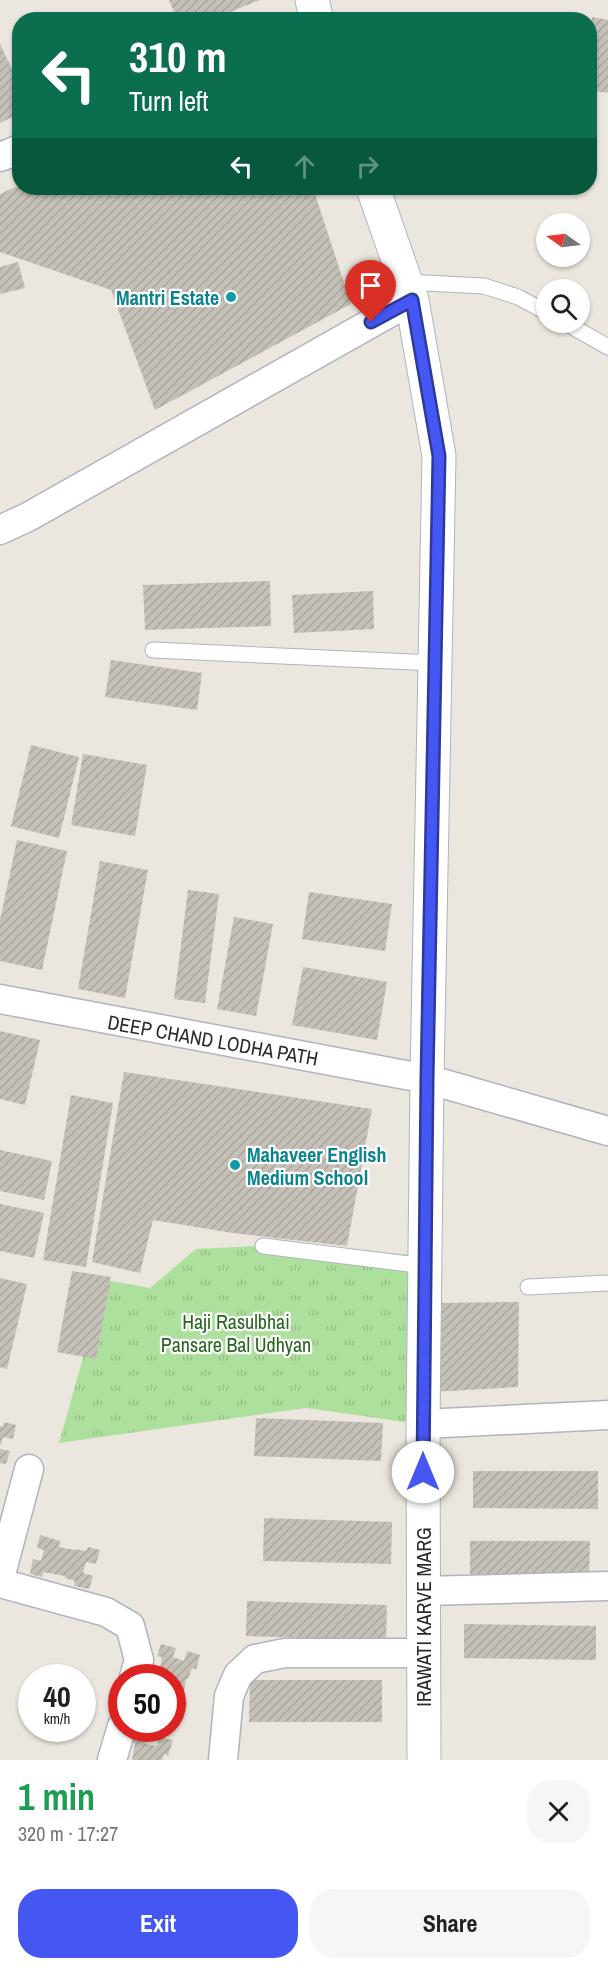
<!DOCTYPE html>
<html lang="en">
<head>
<meta charset="utf-8">
<style>
  :root { --surface:#fff; --page:#f6f6f6; --text:#202124; --muted:#757577; --accent:#4557f2 }
  body { margin:0; font-family:"Archivo Narrow",sans-serif; background:var(--page); color:var(--text); height:100vh; display:flex; flex-direction:column; font-size:22px; white-space:nowrap }
  * { box-sizing:border-box; margin:0 }
  p { font-size:20px; color:var(--muted) }
  .icon { flex:none; width:33px; height:33px; fill:none; stroke:currentColor; stroke-width:2; stroke-linecap:round; stroke-linejoin:round }
  .map { position:relative; height:1760px; overflow:hidden }
  .drawer { display:flex; flex-direction:column; background:var(--surface); flex:1 }
  .drawer>* { flex:none }
  .top-card { position:absolute; left:12px; top:12px; width:585px; height:183px; border-radius:24px; box-shadow:0 2px 4px #0004; background:#0b6e4f; color:#fff; overflow:hidden }
  .needle { width:39px; rotate:284deg }
  .controls { position:absolute; left:536px; top:213px; display:grid; gap:12px }
  .controls a { display:grid; place-items:center; width:54px; height:54px; border-radius:50%; background:var(--surface); box-shadow:0 2px 4px #0004; font-size:30px }
  .speed { position:absolute; left:18px; top:1664px; display:flex; gap:12px; font-size:30px; font-weight:700; text-align:center }
  .speed>* { display:grid; place-content:center; width:78px; height:78px; border-radius:50%; background:var(--surface); box-shadow:0 2px 4px #0004; line-height:1 }
  .speed small { font-size:15px; font-weight:400 }
  .speed .limit { border:9px solid #d22; background:#fff; color:#111 }
  .pin { position:absolute; display:grid; place-items:center; width:51px; height:51px; color:#fff; margin:-62px -26px; border-radius:50% 50% 50% 0; rotate:-45deg; box-shadow:0 0 6px #0007 }
  .pin .icon { rotate:45deg }
  .me { position:absolute; width:66px; margin:-33px; rotate:0deg; stroke-linejoin:round; filter:drop-shadow(0 0 4px #0008) }
  .turn { display:flex; align-items:center; gap:21px; height:126px; padding:0 18px; font-size:27px }
  .turn .icon { width:78px; height:78px; stroke-width:2.5 }
  .turn b { display:block; font-size:42px; line-height:51px }
  .lanes { display:flex; align-items:center; height:57px; padding:0 18px; background:#0003; justify-content:center; gap:30px; direction:ltr }
  .lanes .off { opacity:.35 }
  .round { display:grid; place-items:center; flex:none; width:63px; height:63px; border-radius:24px; background:var(--page) }
  .overview { display:flex; align-items:center; justify-content:space-between; height:102px; padding:0 18px }
  h1 { font-size:36px; font-weight:700; line-height:45px; color:#1e9e55 }
  .button { display:flex; gap:12px; margin-top:auto; padding:12px 18px }
  .button a { flex:1; height:69px; border-radius:24px; background:var(--accent); color:#fff; font-size:24px; font-weight:700; line-height:69px; text-align:center }
  .button a+a { background:var(--page); color:var(--text) }
  .map>svg:first-child { display:block }
</style>
</head>
<body>
<div class="map">
<svg width="608" height="1760" viewBox="0 0 608 1760">
  <defs>
    <pattern id="grass-tufts" width="24" height="20" patternUnits="userSpaceOnUse" patternTransform="scale(1.5)"><rect width="24" height="20" fill="#aee09d"/><path d="M3 7l-1-3M5 7V3M7 7l1-3M15 17l-1-3M17 17v-4M19 17l1-3" fill="none" stroke="#96c087"/></pattern>
    <pattern id="building-hatch" width="6" height="6" patternUnits="userSpaceOnUse" patternTransform="scale(1.5)"><rect width="6" height="6" fill="#c5c1b9"/><path d="M-1 1l2-2M0 6l6-6M5 7l2-2" fill="none" stroke="#a9a69f"/></pattern>
  </defs>
  <rect width="100%" height="100%" fill="#ece7de"/>
  <polygon fill="url(#grass-tufts)" points="275,1245 417,1255 412,1423 306,1408 59,1443 105,1280 150,1288 196,1249"/>
  <g fill="url(#building-hatch)">
    <polygon points="169,0 260,0 210,20 177,20"/>
    <polygon points="592,17 608,20 608,93 590,90 590,35"/>
    <polygon points="0,44 20,86 20,113 0,123"/>
    <polygon points="20,185 20,188 313,188 351,304 155,410 111,290 0,252 0,194"/>
    <polygon points="18,262 25,288 0,294 0,267"/>
    <polygon points="270,581 271,626 145,630 143,585"/>
    <polygon points="373,591 374,629 294,633 292,595"/>
    <polygon points="111,660 202,673 197,710 105,697"/>
    <polygon points="31,745 79,757 59,838 11,826"/>
    <polygon points="83,754 147,765 135,836 71,825"/>
    <polygon points="17,840 67,851 42,970 0,961 0,920"/>
    <polygon points="100,861 148,870 125,998 78,989"/>
    <polygon points="188,890 219,894 205,1003 174,999"/>
    <polygon points="309,892 392,904 385,951 302,939"/>
    <polygon points="234,917 273,924 256,1016 217,1009"/>
    <polygon points="303,967 387,982 377,1040 292,1025"/>
    <polygon points="0,1031 40,1040 25,1105 0,1099"/>
    <polygon points="124,1072 372,1109 347,1246 233,1233 153,1220 140,1273 92,1262"/>
    <polygon points="71,1095 113,1103 86,1267 43,1260"/>
    <polygon points="0,1150 52,1161 44,1200 0,1191"/>
    <polygon points="0,1204 44,1213 34,1258 0,1251"/>
    <polygon points="72,1271 111,1277 96,1359 57,1352"/>
    <polygon points="0,1278 27,1284 7,1369 0,1367"/>
    <polygon points="519,1302 518,1387 432,1392 433,1303"/>
    <polygon points="256,1418 383,1423 381,1461 254,1456"/>
    <polygon points="4,1422 16,1425 13,1439 3,1437 0,1446 0,1426 3,1427"/>
    <polygon points="0,1449 10,1451 6,1464 0,1463"/>
    <polygon points="473,1471 598,1471 598,1509 473,1508"/>
    <polygon points="264,1518 392,1522 391,1564 263,1561"/>
    <polygon points="40,1535 60,1541 59,1547 75,1550 75,1549 86,1551 88,1547 100,1550 96,1564 86,1562 83,1573 93,1576 89,1589 74,1586 75,1581 65,1578 65,1576 43,1572 42,1577 30,1574 33,1559 41,1561 44,1550 37,1548"/>
    <polygon points="470,1541 590,1541 589,1577 470,1577"/>
    <polygon points="247,1601 387,1605 386,1641 246,1636"/>
    <polygon points="464,1624 596,1626 596,1660 464,1658"/>
    <polygon points="161,1644 176,1648 173,1657 184,1661 187,1651 200,1655 196,1670 192,1668 188,1679 186,1679 182,1701 187,1702 184,1715 172,1711 172,1677 159,1677 162,1657 157,1656"/>
    <polygon points="250,1680 382,1680 382,1722 249,1722"/>
    <polygon points="133,1730 148,1734 145,1744 157,1746 159,1737 173,1740 168,1756 164,1754 162,1760 132,1760 135,1743 129,1742"/>
  </g>
  <g fill="none" stroke-linecap="round" stroke-linejoin="round">
    <g stroke="#b1b3be" stroke-width="17">
      <g id="lane">
        <polyline points="406,282 484,286 518,297 546,312"/>
        <polyline points="564,322 608,347"/>
        <polyline points="153,650 435,663"/>
        <polyline points="263,1246 425,1266"/>
        <polyline points="528,1287 608,1283"/>
      </g>
    </g>
    <g stroke="#b1b3be" stroke-width="31">
      <g id="street">
        <polyline points="0,157 20,149"/>
        <polyline points="0,530 28,517 412,300"/>
        <polyline points="0,999 427,1079 608,1131"/>
        <polyline points="423,1424 608,1415"/>
        <polyline points="0,1578 29,1469"/>
        <polyline points="0,1583 106,1612 130,1626 139,1660 134,1677"/>
        <polyline points="423,1591 608,1586"/>
        <polyline points="112,1760 122,1726"/>
        <polyline points="223,1760 229,1696 238,1675 255,1659 285,1653 424,1653"/>
      </g>
    </g>
    <g stroke="#b1b3be" stroke-width="35">
      <g id="secondary">
        <polyline points="312,0 317,20"/>
        <polyline points="373,188 412,300 439,456 427,1079 423,1424 424,1760"/>
      </g>
    </g>
    <use href="#lane" stroke="#fff" stroke-width="15"/>
    <use href="#street" stroke="#fff" stroke-width="28"/>
    <use href="#secondary" stroke="#fff" stroke-width="33"/>
  </g>
  <g fill="none" stroke-linecap="round" stroke-linejoin="round">
    <g stroke="#2d399d" stroke-width="15">
      <polyline id="route" points="371,322 412,300 439,456 427,1079 423,1472"/>
    </g>
    <use href="#route" stroke="#4557f2" stroke-width="10"/>
  </g>
  <g fill="#0f9aa8" stroke="#fff" stroke-width="2">
    <circle cx="231" cy="297" r="6"/>
    <circle cx="235" cy="1165" r="6"/>
  </g>
  <g text-anchor="middle" dominant-baseline="central" stroke-width="4.5" stroke-linejoin="round" paint-order="stroke">
    <g font-size="20" font-weight="bold" fill="#0d838f" stroke="#fff" text-anchor="end">
      <text x="219" y="297">Mantri Estate</text>
      <text x="247" y="1154" text-anchor="start">Mahaveer English<tspan x="247" dy="23">Medium School</tspan></text>
    </g>
    <g font-size="20" fill="#2b2b2b" stroke="#fff">
      <text transform="translate(213 1040) rotate(10)">DEEP CHAND LODHA PATH</text>
      <text transform="translate(423 1617) rotate(-90)">IRAWATI KARVE MARG</text>
    </g>
    <g font-size="20" fill="#27661d" stroke="#fff">
      <text x="236" y="1321">Haji Rasulbhai<tspan x="236" dy="23">Pansare Bal Udhyan</tspan></text>
    </g>
  </g>
</svg>
<div class="controls">
<a><svg class="needle" viewBox="-14 -14 28 28"><path d="M0-13l5 13h-10z" fill="#e53935"/><path d="M0 13l5-13h-10z" fill="#757577"/></svg></a>
<a><svg class="icon" aria-label="search" viewBox="0 0 24 24"><circle cx="10" cy="10" r="6"/><path d="M15 15l6 6"/></svg></a>
</div>
<div class="speed"><div>40<small>km/h</small></div><div class="limit">50</div></div>
<div class="pin" style="left:371px;top:322px;background:#d93025"><svg class="icon" aria-label="arrive" viewBox="0 0 24 24"><path d="M6 21V4h12l-3 4 3 4H6"/></svg></div>
<svg class="me" style="left:423px;top:1472px" viewBox="-20 -20 40 40"><circle r="19" fill="#fff"/><path d="M0-13L10 11 0 6-10 11z" fill="#4557f2"/></svg>
<div class="top-card">
<div class="turn"><svg class="icon" aria-label="left" viewBox="0 0 24 24"><path d="M17 20v-9H6M10 6l-5 5 5 5"/></svg><div><b>310 m</b>Turn left</div></div>
<div class="lanes"><svg class="icon" aria-label="left" viewBox="0 0 24 24"><path d="M17 20v-9H6M10 6l-5 5 5 5"/></svg><svg class="icon off" aria-label="ahead" viewBox="0 0 24 24"><path d="M12 20V5M6 11l6-6 6 6"/></svg><svg class="icon off" aria-label="right" viewBox="0 0 24 24"><path d="M7 20v-9h11M14 6l5 5-5 5"/></svg></div>
</div>
</div>
<section class="drawer">
<div class="overview"><div><h1>1 min</h1><p>320 m · 17:27</p></div><a class="round"><svg class="icon" aria-label="close" viewBox="0 0 24 24"><path d="M6 6l12 12M18 6L6 18"/></svg></a></div>
<div class="button"><a>Exit</a><a>Share</a></div>
</section>
</body>
</html>
